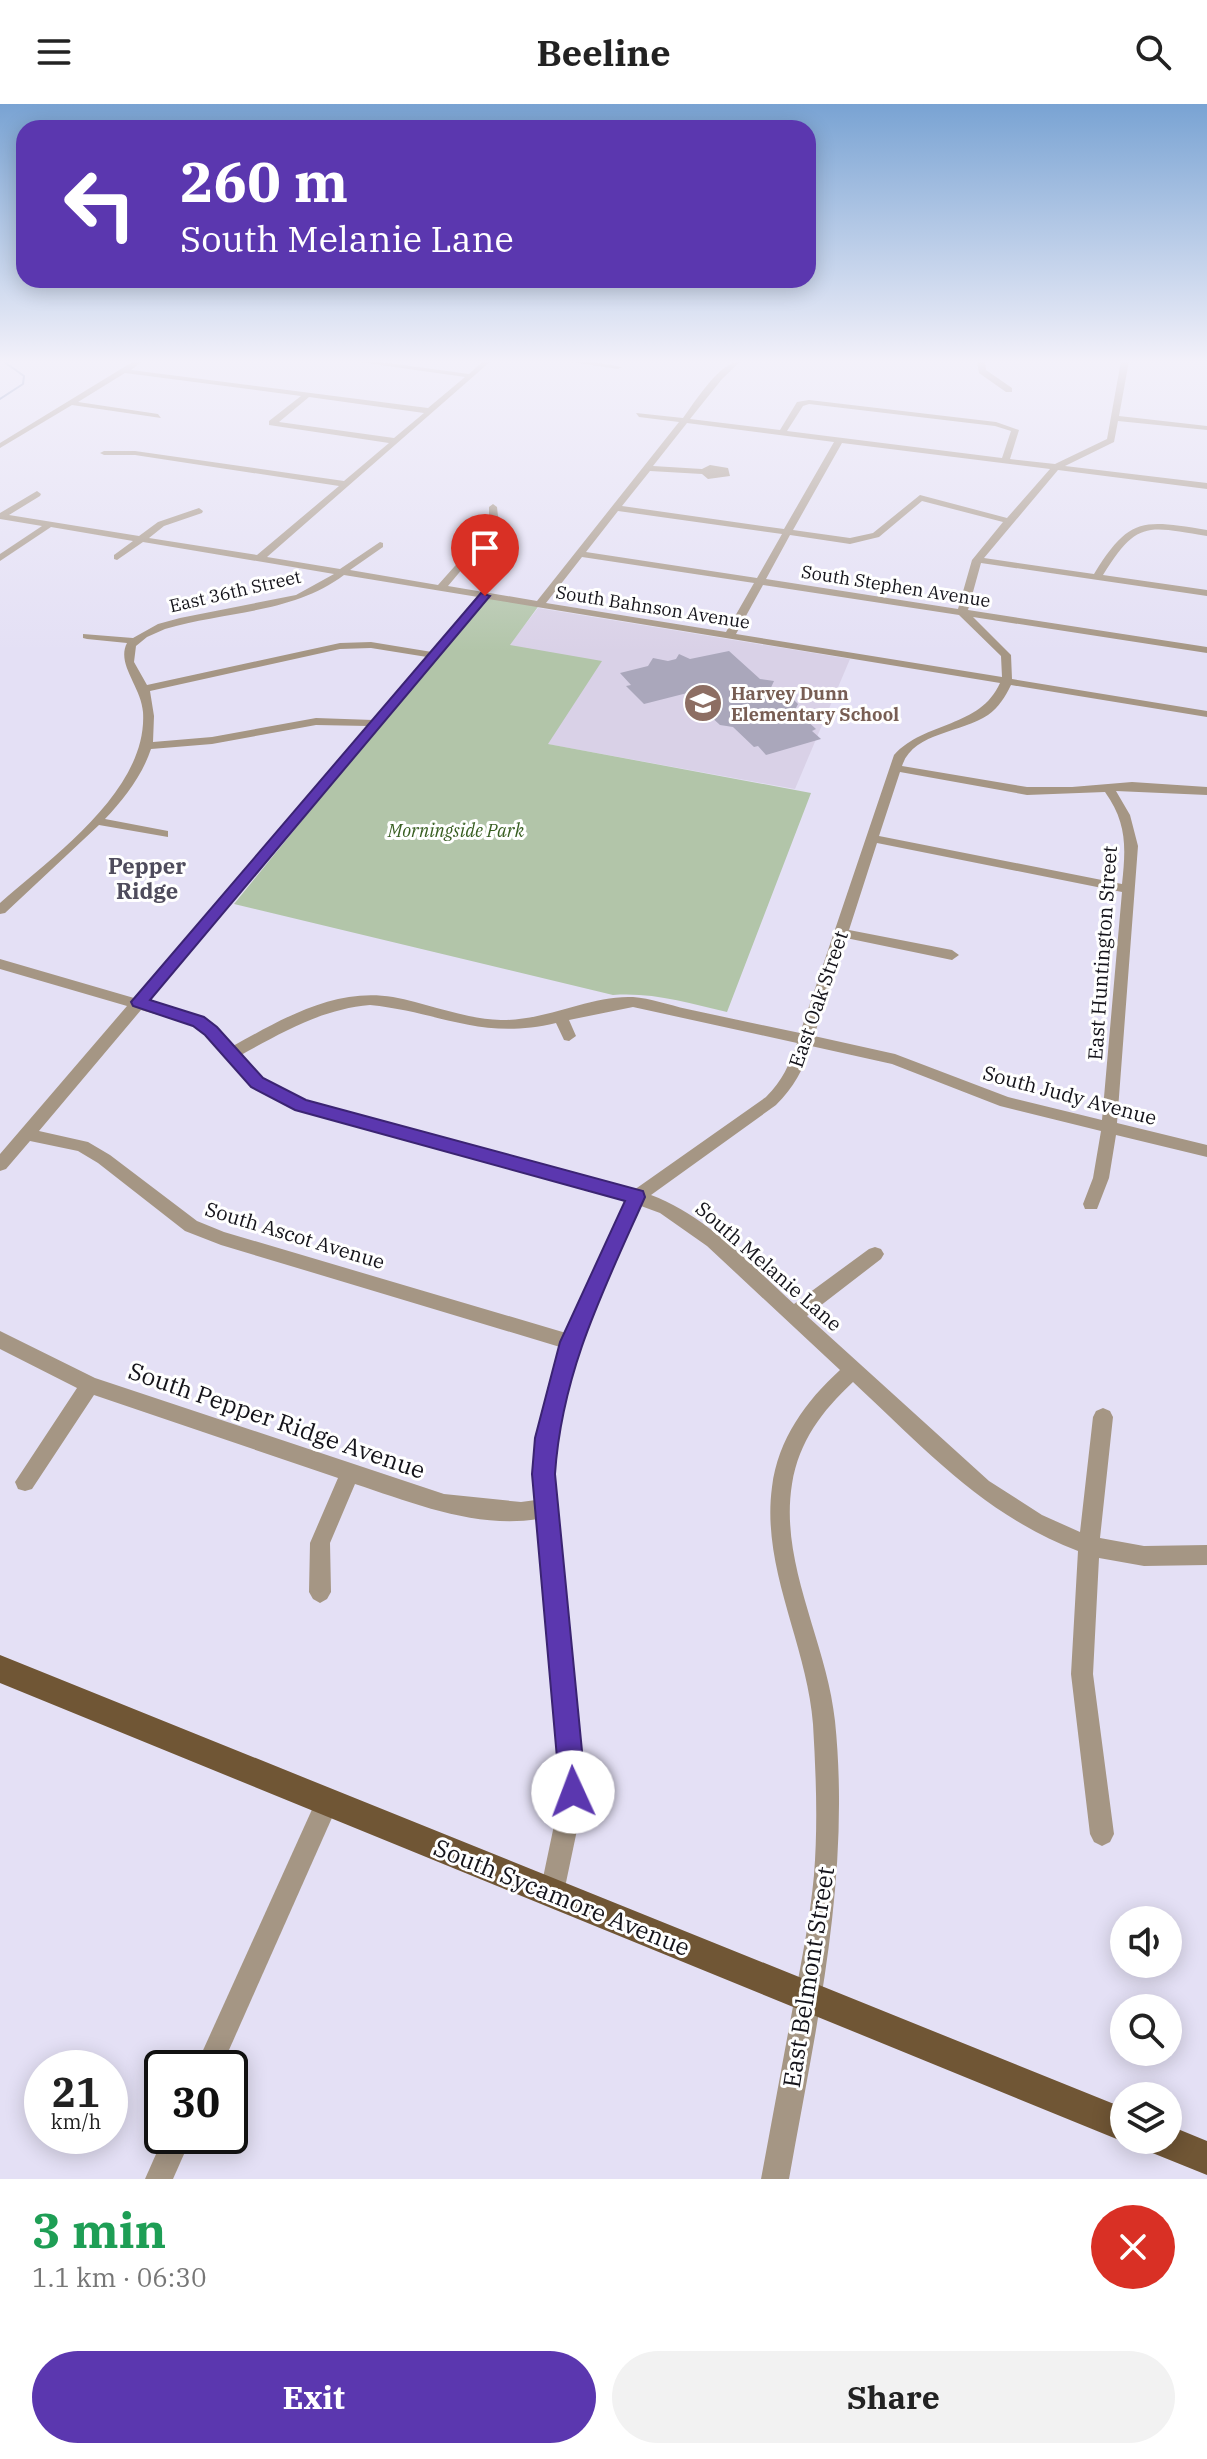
<!DOCTYPE html>
<html lang="en">
<head>
<meta charset="utf-8">
<style>
  :root { --surface:#fff; --page:#f2f2f2; --text:#222; --muted:#767676; --accent:#5b37af }
  body { margin:0; font-family:"IBM Plex Serif",serif; background:var(--page); color:var(--text); height:100vh; display:flex; flex-direction:column; font-size:30px; white-space:nowrap }
  * { box-sizing:border-box; margin:0 }
  p { font-size:26px; color:var(--muted) }
  .icon { flex:none; width:44px; height:44px; fill:none; stroke:currentColor; stroke-width:2; stroke-linecap:round; stroke-linejoin:round }
  .map { position:relative; height:2075px; overflow:hidden }
  .drawer { display:flex; flex-direction:column; background:var(--surface); flex:1 }
  .drawer>* { flex:none }
  .guide { position:absolute; left:16px; top:16px; width:800px; height:168px; border-radius:24px; box-shadow:0 4px 20px #0003; background:#5b37af; color:#fff; overflow:hidden }
  .fabs { position:absolute; left:1110px; top:1802px; display:grid; gap:16px }
  .fabs a { display:grid; place-items:center; width:72px; height:72px; border-radius:50%; background:var(--surface); box-shadow:0 4px 20px #0003; font-size:40px }
  .speed { position:absolute; left:24px; top:1946px; display:flex; gap:16px; font-size:40px; font-weight:700; text-align:center }
  .speed>* { display:grid; place-content:center; width:104px; height:104px; border-radius:50%; background:var(--surface); box-shadow:0 4px 20px #0003; line-height:1 }
  .speed small { font-size:20px; font-weight:400 }
  .speed .limit { border:4px solid #111; border-radius:12px; background:#fff; color:#111 }
  .pin { position:absolute; display:grid; place-items:center; width:68px; height:68px; color:#fff; margin:-82px -34px; border-radius:50% 50% 50% 0; rotate:-45deg; box-shadow:0 0 8px #0007 }
  .pin .icon { rotate:45deg }
  .me { position:absolute; width:88px; margin:-44px; rotate:358deg; stroke-linejoin:round; filter:drop-shadow(0 0 6px #0008) }
  .turn { display:flex; align-items:center; gap:28px; height:168px; padding:0 32px; font-size:36px }
  .turn .icon { width:104px; height:104px; stroke-width:2.5 }
  .turn b { display:block; font-size:56px; line-height:68px }
  .round { display:grid; place-items:center; flex:none; width:84px; height:84px; border-radius:42px; background:var(--page) }
  .summary { display:flex; align-items:center; justify-content:space-between; height:136px; padding:0 32px }
  h1 { font-size:48px; font-weight:700; line-height:60px; color:#1e9e55 }
  .button { display:flex; gap:16px; margin-top:auto; padding:16px 32px }
  .button a { flex:1; height:92px; border-radius:48px; background:var(--accent); color:#fff; font-size:32px; font-weight:700; line-height:92px; text-align:center }
  .button a+a { background:var(--page); color:var(--text) }
  header { display:flex; justify-content:space-between; align-items:center; height:104px; padding:0 32px; background:var(--surface); font-size:36px; font-weight:700 }
  .map>svg:first-child { display:block }
</style>
</head>
<body>
<header><svg class="icon" aria-label="menu" viewBox="0 0 24 24"><path d="M4 6h16M4 12h16M4 18h16"/></svg>Beeline<svg class="icon" aria-label="search" viewBox="0 0 24 24"><circle cx="10" cy="10" r="6"/><path d="M15 15l6 6"/></svg></header>
<div class="map">
<svg width="1207" height="2075" viewBox="0 0 1207 2075">
  <rect width="100%" height="100%" fill="#e4e0f5"/>
  <polygon fill="#d9d1e7" points="538,504 850,555 795,685 547,640 509,541"/>
  <path fill="#b2c5a9" d="M485 492 540 500 510 541 602 557 548 640 811 689 727 908C689 899 652 888 613 891L234 800Z"/>
  <g fill="none" stroke-linecap="round" stroke-linejoin="round">
    <polyline stroke="#738ab4" stroke-width="2" points="0,295 23,280 24,272 3,257"/>
  </g>
  <polygon fill="#aaa7bb" points="729,547 760,575 774,577 768,590 784,586 798,600 795,606 816,625 812,627 821,635 766,651 758,642 754,643 733,623 720,621 695,598 703,585 644,600 626,582 631,581 620,569 648,562 653,554 668,557 676,555 679,550 690,555"/>
  <g fill="none" stroke-linecap="round" stroke-linejoin="round">
    <g fill="#a59684" fill-rule="evenodd">
      <path d="M134 257H143L131 266 428 304 465 273 352 257H374L469 270 483 257H491L267 453 340 465 380 438 383 439V443L350 466 438 481 486 427 489 421V403L493 400 497 403 499 421 448 482 537 497 679 318 639 313 636 309 683 314C695 298 720 257 741 257L722 275 690 315 780 326 797 298 809 296 996 318 1019 326 1010 355 1055 360 1107 335 1121 257H1129L1119 312 1207 322V326L1118 317 1114 338 1065 362 1207 379V385L1058 366 984 454 1094 470C1130 412 1143 416 1207 426V432C1147 422 1137 416 1103 471L1207 486V492L981 459 968 506 1207 543V549L973 513 1011 551 1012 575 1207 607V613L1011 581C1005 593 999 603 988 611 962 629 913 628 902 662L1027 683H1072L1132 678 1207 683V691L1116 687 1130 711 1138 742 1117 1019 1207 1041V1053L1116 1031 1109 1074 1097 1105H1085L1083 1100 1093 1074 1101 1027 1000 1002 892 960 811 942C803 966 794 983 776 1001L651 1091C707 1112 751 1161 794 1200L869 1145 875 1143 881 1145 884 1150 881 1155 807 1212 989 1377 1042 1411 1080 1428 1093 1313 1096 1307 1103 1304 1110 1307 1113 1313 1100 1434 1144 1442 1207 1441V1461L1144 1462 1099 1454 1093 1570 1114 1730 1110 1738 1102 1742 1094 1738 1090 1730 1071 1570 1078 1447C984 1411 925 1345 853 1278 822 1307 799 1337 792 1380 779 1460 827 1538 835 1617 851 1774 816 1922 789 2075H761C772 2016 783 1956 794 1897 802 1855 810 1814 814 1771 818 1722 816 1670 813 1620 807 1540 761 1464 772 1383 778 1335 806 1297 840 1266L707 1142 660 1109 641 1102C601 1190 559 1271 554 1370L585 1688 564 1788 561 1797 552 1800 543 1797 540 1788 561 1688 538 1415C476 1425 413 1399 355 1380L330 1439 331 1488 327 1495 320 1499 313 1495 309 1488 310 1439 338 1374 94 1291 32 1385 25 1387 18 1385 15 1378 77 1284 0 1245V1227L95 1274 444 1390 521 1398 536 1396C532 1343 543 1293 560 1243L221 1141 185 1127 98 1059 78 1047 30 1037 6 1065 0 1067V1050L127 902 0 865V855L134 894 368 622 316 621 212 640 151 645C142 672 124 695 105 715L168 727V733L99 721 5 809 0 810V799C53 752 148 686 143 608 141 582 116 560 127 539L87 535 83 534V530L133 534 158 520 180 514 296 491 334 470 143 438 117 456 114 455V451L133 437 51 423 0 457V450L42 422 0 415V409L37 387 41 390 40 392 9 411 139 432 158 418 199 404 203 407 202 409 164 422 149 434 257 451 339 382 135 351H104L100 349 104 347H135L344 377 389 339 269 321V317L301 292 125 269 78 298 158 310 161 314 72 301 0 344V339ZM309 293 424 309 394 334 279 318ZM809 300 995 322 1011 327 1002 354 787 327 803 302ZM687 319 834 338 784 425 622 402 650 367 702 370 708 375 730 372 728 364 710 361 702 365 653 362ZM842 339 1050 365 1007 414 920 391 873 429 850 434 793 426ZM922 397 1003 418 972 456 958 505 766 475 790 431 850 440 879 433ZM618 407 782 430 757 474 586 448ZM582 453 754 479 726 528 546 499ZM344 471 478 493 432 548 371 538 340 539 147 581 134 558 136 542 147 533 165 525C225 507 292 510 344 471ZM763 481 959 511 1001 552 1002 573 736 530ZM488 495 1000 579C980 624 925 617 894 651L800 929C762 921 724 913 687 905 669 901 650 894 633 893 590 891 546 917 501 916 464 915 430 900 393 893 335 883 282 915 233 942L203 913 148 897ZM371 544 427 553 373 616 316 614 212 633 153 638 154 612 150 587 340 545ZM900 668 1027 691 1105 688C1127 719 1126 743 1122 780L879 732ZM877 739 1122 788 1102 1016 1008 993 895 950 814 932 846 834 952 856 959 851 952 846 849 826ZM370 901C441 908 480 937 556 919L564 936 569 937 576 932 569 916 633 903 797 939C789 961 783 976 766 993L634 1086 306 997 262 975 241 951C283 928 322 905 370 901ZM141 906 193 921 206 931 252 983 295 1006 626 1097 566 1229 224 1128 197 1117 110 1051 88 1038 39 1027Z"/>
      <polygon points="564,257 588,257 622,263 618,265"/>
      <polygon points="977,257 985,257 986,266 1012,284 1012,288 1006,288 979,269"/>
      <polygon points="327,1686 335,1690 339,1698 221,1964 195,1964 319,1690"/>
      <polygon points="164,2032 192,2032 173,2075 145,2075"/>
    </g>
    <g fill="#705635" fill-rule="evenodd">
      <polygon points="0,1551 1124,2004 1124,2036 1129,2036 1124,2038 0,1579"/>
      <polygon points="1168,2021 1207,2037 1207,2071 1150,2048 1145,2036 1168,2036"/>
    </g>
  </g>
  <linearGradient id="sky" x2="0" y2="1"><stop stop-color="#79a3d3"/><stop offset="0.47" stop-color="#f3f1fa"/><stop offset="1" stop-color="#f3f1fa" stop-opacity="0"/></linearGradient>
  <rect width="1207" height="548" fill="url(#sky)"/>
  <path fill="#5b37af" stroke="#3b2472" stroke-width="2" d="M481 489 490 492 150 896 204 913 217 923 263 974 306 996 643 1087 645 1093C604 1185 562 1267 555 1370L586 1688 582 1697 573 1701 564 1697 560 1688 532 1370 535 1334 560 1238 625 1097 295 1006 251 983 205 931 193 922 133 902 131 898Z"/>
  <defs>
    <g id="school-disc" transform="scale(2)"><circle r="9.5" fill="#8d6e63" stroke="#fff"/><path d="M0-5L7-2L0 1L-7-2ZM-4 1L0 2.5L4 1V4Q0 6-4 4Z" fill="#fff"/></g>
  </defs>
  <g fill-rule="evenodd">
    <use href="#school-disc" x="703" y="599"/>
  </g>
  <g text-anchor="middle" dominant-baseline="central" stroke-width="6" stroke-linejoin="round" paint-order="stroke">
    <g font-size="18" fill="#14131a" stroke="#fff">
      <text transform="translate(896 482) rotate(9)">South Stephen Avenue</text>
      <text transform="translate(235 487) rotate(-13)">East 36th Street</text>
      <text transform="translate(653 503) rotate(9)">South Bahnson Avenue</text>
    </g>
    <g font-size="18" font-weight="bold" fill="#785e54" stroke="#fff" text-anchor="start">
      <text x="731" y="589">Harvey Dunn<tspan x="731" dy="21">Elementary School</tspan></text>
    </g>
    <g font-size="18" font-style="italic" fill="#385e21" stroke="#fff">
      <text x="456" y="726">Morningside Park</text>
    </g>
    <g font-size="20" fill="#14131a" stroke="#fff">
      <text transform="translate(1102 849) rotate(-86)">East Huntington Street</text>
      <text transform="translate(818 895) rotate(-71)">East Oak Street</text>
      <text transform="translate(1070 991) rotate(15)">South Judy Avenue</text>
      <text transform="translate(295 1131) rotate(17)">South Ascot Avenue</text>
      <text transform="translate(769 1162) rotate(41)">South Melanie Lane</text>
    </g>
    <g font-size="22" font-weight="bold" fill="#4f4c5d" stroke="#fff">
      <text x="147" y="761">Pepper<tspan x="147" dy="25">Ridge</tspan></text>
    </g>
    <g font-size="24" fill="#14131a" stroke="#fff">
      <text transform="translate(277 1316) rotate(19)">South Pepper Ridge Avenue</text>
      <text transform="translate(562 1793) rotate(22)">South Sycamore Avenue</text>
      <text transform="translate(808 1873) rotate(-81)">East Belmont Street</text>
    </g>
  </g>
</svg>
<div class="fabs">
<a><svg class="icon" aria-label="sound" viewBox="0 0 24 24"><path d="M4 9h4l5-4v14l-5-4H4zM17 9q2 3 0 6"/></svg></a>
<a><svg class="icon" aria-label="search" viewBox="0 0 24 24"><circle cx="10" cy="10" r="6"/><path d="M15 15l6 6"/></svg></a>
<a><svg class="icon" aria-label="layers" viewBox="0 0 24 24"><path d="M12 4l9 5-9 5-9-5zM3 14l9 5 9-5"/></svg></a>
</div>
<div class="speed"><div>21<small>km/h</small></div><div class="limit">30</div></div>
<div class="pin" style="left:485px;top:492px;background:#d93025"><svg class="icon" aria-label="arrive" viewBox="0 0 24 24"><path d="M6 21V4h12l-3 4 3 4H6"/></svg></div>
<svg class="me" style="left:573px;top:1688px" viewBox="-20 -20 40 40"><circle r="19" fill="#fff"/><path d="M0-13L10 11 0 6-10 11z" fill="#5b37af"/></svg>
<div class="guide">
<div class="turn"><svg class="icon" aria-label="left" viewBox="0 0 24 24"><path d="M17 20v-9H6M10 6l-5 5 5 5"/></svg><div><b>260 m</b>South Melanie Lane</div></div>
</div>
</div>
<section class="drawer">
<div class="summary"><div><h1>3 min</h1><p>1.1 km · 06:30</p></div><a class="round" style="background:#d93025;color:#fff"><svg class="icon" aria-label="close" viewBox="0 0 24 24"><path d="M6 6l12 12M18 6L6 18"/></svg></a></div>
<div class="button"><a>Exit</a><a>Share</a></div>
</section>
</body>
</html>
